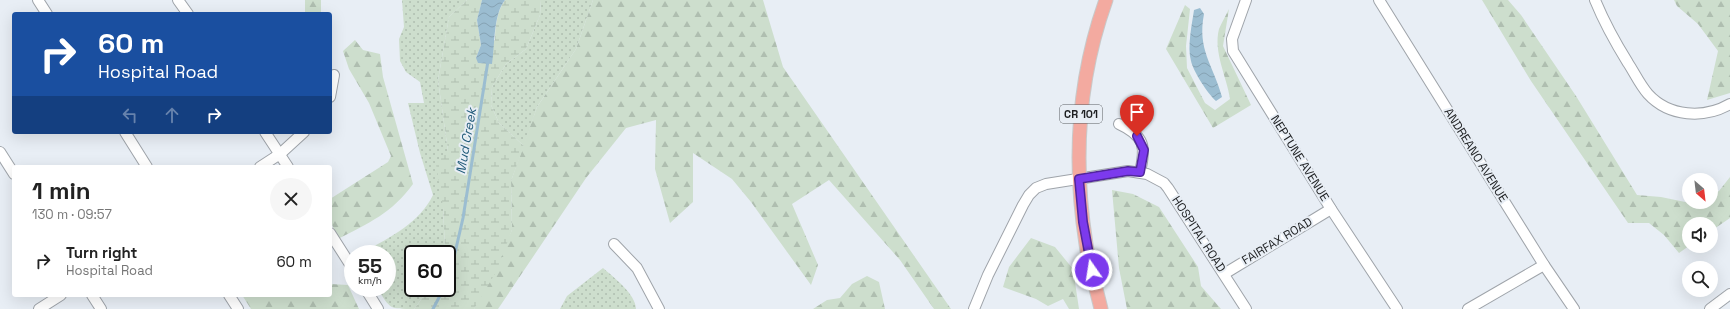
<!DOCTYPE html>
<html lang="en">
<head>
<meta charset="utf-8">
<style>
  :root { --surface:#fff; --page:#f6f6f6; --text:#222; --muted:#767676 }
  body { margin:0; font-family:"Space Grotesk",sans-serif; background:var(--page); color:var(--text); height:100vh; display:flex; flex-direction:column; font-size:15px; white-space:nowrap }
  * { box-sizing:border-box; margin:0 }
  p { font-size:13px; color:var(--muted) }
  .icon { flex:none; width:22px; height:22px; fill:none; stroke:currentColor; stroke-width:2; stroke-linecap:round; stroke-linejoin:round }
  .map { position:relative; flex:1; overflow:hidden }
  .sheet { position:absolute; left:12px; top:165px; width:320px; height:132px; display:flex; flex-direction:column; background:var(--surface); border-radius:4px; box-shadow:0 4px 16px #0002 }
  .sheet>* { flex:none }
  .top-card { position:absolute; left:12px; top:12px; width:320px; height:122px; border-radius:4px; box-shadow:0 4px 16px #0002; background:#1a4fa0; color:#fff; overflow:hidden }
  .needle { width:26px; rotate:152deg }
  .fabs { position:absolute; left:1682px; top:173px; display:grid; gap:8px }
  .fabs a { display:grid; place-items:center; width:36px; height:36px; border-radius:50%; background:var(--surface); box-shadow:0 4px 16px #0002; font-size:20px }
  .speed { position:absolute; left:344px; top:245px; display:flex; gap:8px; font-size:20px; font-weight:700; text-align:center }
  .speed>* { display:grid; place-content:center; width:52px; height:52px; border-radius:50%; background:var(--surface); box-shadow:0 4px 16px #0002; line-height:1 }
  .speed small { font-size:10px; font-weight:400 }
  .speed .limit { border:2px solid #111; border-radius:6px; background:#fff; color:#111 }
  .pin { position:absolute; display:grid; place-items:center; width:34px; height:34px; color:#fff; margin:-41px -17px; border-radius:50% 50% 50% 0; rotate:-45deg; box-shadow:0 0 4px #0007 }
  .pin .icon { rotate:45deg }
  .me { position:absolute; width:44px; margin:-22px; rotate:347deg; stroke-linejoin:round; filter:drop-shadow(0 0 3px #0008) }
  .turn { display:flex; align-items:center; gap:14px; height:84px; padding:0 20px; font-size:18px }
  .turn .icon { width:52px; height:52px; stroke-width:2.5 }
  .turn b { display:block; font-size:28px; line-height:34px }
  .lanes { display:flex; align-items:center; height:38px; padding:0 20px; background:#0003; justify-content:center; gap:20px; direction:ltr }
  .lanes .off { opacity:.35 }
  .round { display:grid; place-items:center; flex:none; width:42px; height:42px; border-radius:21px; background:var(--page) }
  .headline { display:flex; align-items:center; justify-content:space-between; height:68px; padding:0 20px }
  h1 { font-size:24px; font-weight:800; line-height:30px }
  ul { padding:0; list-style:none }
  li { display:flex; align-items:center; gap:12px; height:56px; padding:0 20px }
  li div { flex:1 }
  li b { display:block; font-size:15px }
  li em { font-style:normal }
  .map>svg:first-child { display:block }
</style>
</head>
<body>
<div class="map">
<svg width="1730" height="309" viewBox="0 0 1730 309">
  <defs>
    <pattern id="grass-dots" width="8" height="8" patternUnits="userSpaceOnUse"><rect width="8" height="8" fill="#cddecd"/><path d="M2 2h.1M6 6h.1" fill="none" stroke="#afbeb0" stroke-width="1.8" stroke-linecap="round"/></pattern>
    <pattern id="forest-firs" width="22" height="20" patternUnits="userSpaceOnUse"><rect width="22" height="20" fill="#cddecd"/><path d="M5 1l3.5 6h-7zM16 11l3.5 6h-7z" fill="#afbeb0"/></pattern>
    <pattern id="wetland-marsh" width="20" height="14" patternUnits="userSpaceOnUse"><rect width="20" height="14" fill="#cddecd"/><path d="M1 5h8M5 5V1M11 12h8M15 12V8" fill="none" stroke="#afbeb0"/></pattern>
    <pattern id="water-waves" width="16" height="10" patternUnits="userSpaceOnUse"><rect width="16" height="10" fill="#9bbdd1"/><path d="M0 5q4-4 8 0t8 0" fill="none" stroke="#85a2b3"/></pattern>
  </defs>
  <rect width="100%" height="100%" fill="#e8eef5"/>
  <g fill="url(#grass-dots)">
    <path d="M402 0H467L449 17 438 80 448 151 443 207 445 248 444 254H413V288H430L414 309C388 309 391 309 377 288H387V254H364L365 251C391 237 420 222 433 195L420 153 408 103H424L420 82 406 72 400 61 399 39 404 27Z"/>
    <polygon points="541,0 593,0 576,49 537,107 524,146 499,123 491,105 492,87 506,64 526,49 540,15"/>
    <path d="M603 268C613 277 636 294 636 309H560L567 296Z"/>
  </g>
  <g fill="url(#forest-firs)">
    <rect x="305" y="0" width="16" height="14"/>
    <polygon points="593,0 763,0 783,67 951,309 934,309 900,260 829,180 792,204 818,265 811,285 751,202 732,179 693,153 693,202 670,223 655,169 656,120 626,128 586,178 498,309 474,309 512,230 511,181 537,107 576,49"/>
    <polygon points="1482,0 1508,0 1521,15 1576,96 1637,195 1661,197 1690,203 1711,202 1711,194 1719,191 1730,177 1730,218 1711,231 1711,224 1689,224 1689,246 1679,253 1664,235 1649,223 1628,223 1531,81"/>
    <polygon points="1674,0 1730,0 1730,93 1707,100 1718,51 1698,24 1677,6"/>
    <path d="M1185 5 1190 9 1186 46 1187 68 1205 103 1215 110 1230 99C1227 77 1213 52 1219 29 1222 22 1226 15 1229 9L1223 46 1251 105 1213 128 1166 49Z"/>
    <path d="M355 40 363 50 380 54 383 77 413 184C392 213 369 223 338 239L330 220V199L388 162 391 156 369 103 349 69 343 51Z"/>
    <polygon points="1112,190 1133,194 1159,207 1198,267 1201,286 1221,309 1127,309 1119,268"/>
    <polygon points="1031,238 1055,247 1073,269 1079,309 1069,309 1063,299 1048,306 1036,299 1003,287 1009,267"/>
    <polygon points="867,276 879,282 885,309 813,309 827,300 840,298 852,284"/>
    <polygon points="330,284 348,285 359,309 251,309 242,295 330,295"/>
  </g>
  <path fill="url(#wetland-marsh)" d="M467 0H482L477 20 481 45 476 58 495 40C495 27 497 11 505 0H541L540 15 526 49 506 64 492 87 491 105 499 123 524 146 511 181 512 230 496 272 474 309H414L430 288H447V254H444L445 248 443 207 436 164 448 151 438 80 449 17Z"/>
  <g fill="url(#water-waves)">
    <path d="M482 0H505C493 15 495 45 492 64L478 63 476 58 481 45 477 20Z"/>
    <path d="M1200 8 1204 14C1197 50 1213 64 1222 97L1216 101C1208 94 1193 71 1191 61 1187 47 1192 24 1194 10Z"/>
  </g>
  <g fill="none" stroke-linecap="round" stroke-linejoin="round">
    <g stroke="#9bbdd1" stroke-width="3">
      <polyline points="447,283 449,279 463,218 488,61"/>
      <polyline points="433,309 444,288"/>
    </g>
    <g stroke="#9fa4aa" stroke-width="12">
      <g id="minor">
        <polyline points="38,0 47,14"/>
        <polyline points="178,0 188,14"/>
        <polyline points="1246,0 1232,39 1233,51 1331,209 1397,309"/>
        <polyline points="1379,0 1544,265 1574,309"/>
        <path d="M1595 0C1604 22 1615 42 1628 63 1634 72 1640 85 1648 94 1669 117 1704 119 1730 104"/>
        <polyline points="330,97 334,75"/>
        <path d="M1119 124C1145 136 1146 147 1140 172"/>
        <polyline points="125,132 147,167"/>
        <polyline points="265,132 288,167"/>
        <polyline points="0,152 14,174"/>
        <polyline points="260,167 280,154 304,132"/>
        <polyline points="330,233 353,269"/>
        <polyline points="614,244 637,268 659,309"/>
        <polyline points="1224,274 1331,209"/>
        <polyline points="365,288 378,309"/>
        <polyline points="92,295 101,309"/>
        <polyline points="229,295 238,309"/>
        <polyline points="39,309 61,295"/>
        <polyline points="974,309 988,275 1023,205 1029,195 1036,188 1046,184 1128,171 1147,174 1164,183 1168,188 1246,309"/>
        <polyline points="1468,309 1544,265"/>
        <polyline points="1710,309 1730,294"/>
      </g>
    </g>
    <g stroke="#c9c9c9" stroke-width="15">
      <path id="major" d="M1101 309C1096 287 1089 266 1086 244 1073 162 1078 78 1106 0"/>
    </g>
    <use href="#minor" stroke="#fff" stroke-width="10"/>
    <use href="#major" stroke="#f3aaa0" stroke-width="13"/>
  </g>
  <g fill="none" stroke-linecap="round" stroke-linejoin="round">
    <g stroke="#51269a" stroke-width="10">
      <polyline id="route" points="1092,270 1083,222 1079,179 1128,171 1140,172 1144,150 1137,136"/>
    </g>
    <use href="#route" stroke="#7c3aed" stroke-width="7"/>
  </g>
  <g text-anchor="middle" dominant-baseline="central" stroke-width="4" stroke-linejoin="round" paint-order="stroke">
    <rect fill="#e8eef5" stroke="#595c60" stroke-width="1" x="1060" y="105" width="42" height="18" rx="3"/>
    <g font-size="11" font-weight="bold" fill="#1c1e20">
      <text x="1081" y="114">CR 101</text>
    </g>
    <g font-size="12" fill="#1c1e20" stroke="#e8eef5">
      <text transform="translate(1476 155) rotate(58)">ANDREANO AVENUE</text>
      <text transform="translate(1300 158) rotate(58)">NEPTUNE AVENUE</text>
      <text transform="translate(1199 234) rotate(57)">HOSPITAL ROAD</text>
      <text transform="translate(1277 241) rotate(-31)">FAIRFAX ROAD</text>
    </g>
    <g font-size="13" font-style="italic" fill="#215b79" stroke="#e8eef5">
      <text transform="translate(466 141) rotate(-80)">Mud Creek</text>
    </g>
  </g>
</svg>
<div class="fabs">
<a><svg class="needle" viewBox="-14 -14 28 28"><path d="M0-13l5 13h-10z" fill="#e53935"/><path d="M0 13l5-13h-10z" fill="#767676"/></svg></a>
<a><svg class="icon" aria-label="sound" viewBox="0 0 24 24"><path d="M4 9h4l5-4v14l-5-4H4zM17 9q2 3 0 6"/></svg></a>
<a><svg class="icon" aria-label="search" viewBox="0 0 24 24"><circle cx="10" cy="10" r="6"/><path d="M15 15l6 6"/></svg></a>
</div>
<div class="speed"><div>55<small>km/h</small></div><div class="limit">60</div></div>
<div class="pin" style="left:1137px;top:136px;background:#d93025"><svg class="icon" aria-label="arrive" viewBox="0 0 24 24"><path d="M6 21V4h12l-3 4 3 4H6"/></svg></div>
<svg class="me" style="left:1092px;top:270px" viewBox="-20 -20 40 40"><circle r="17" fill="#7c3aed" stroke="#fff" stroke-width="3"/><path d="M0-11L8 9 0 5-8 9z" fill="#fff"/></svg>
<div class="top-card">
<div class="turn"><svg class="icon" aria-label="right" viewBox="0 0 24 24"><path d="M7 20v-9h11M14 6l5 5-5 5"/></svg><div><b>60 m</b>Hospital Road</div></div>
<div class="lanes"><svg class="icon off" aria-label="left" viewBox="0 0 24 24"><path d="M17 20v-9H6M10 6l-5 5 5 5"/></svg><svg class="icon off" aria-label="ahead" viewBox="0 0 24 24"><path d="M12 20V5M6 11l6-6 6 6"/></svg><svg class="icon" aria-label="right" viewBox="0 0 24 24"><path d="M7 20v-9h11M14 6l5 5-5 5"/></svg></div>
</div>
<section class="sheet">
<div class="headline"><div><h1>1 min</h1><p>130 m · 09:57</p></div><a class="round"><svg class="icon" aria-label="close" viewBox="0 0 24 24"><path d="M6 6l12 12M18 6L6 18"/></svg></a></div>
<ul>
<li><svg class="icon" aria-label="right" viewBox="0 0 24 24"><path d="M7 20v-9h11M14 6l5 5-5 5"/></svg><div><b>Turn right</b><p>Hospital Road</p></div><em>60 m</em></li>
</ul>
</section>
</div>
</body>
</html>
